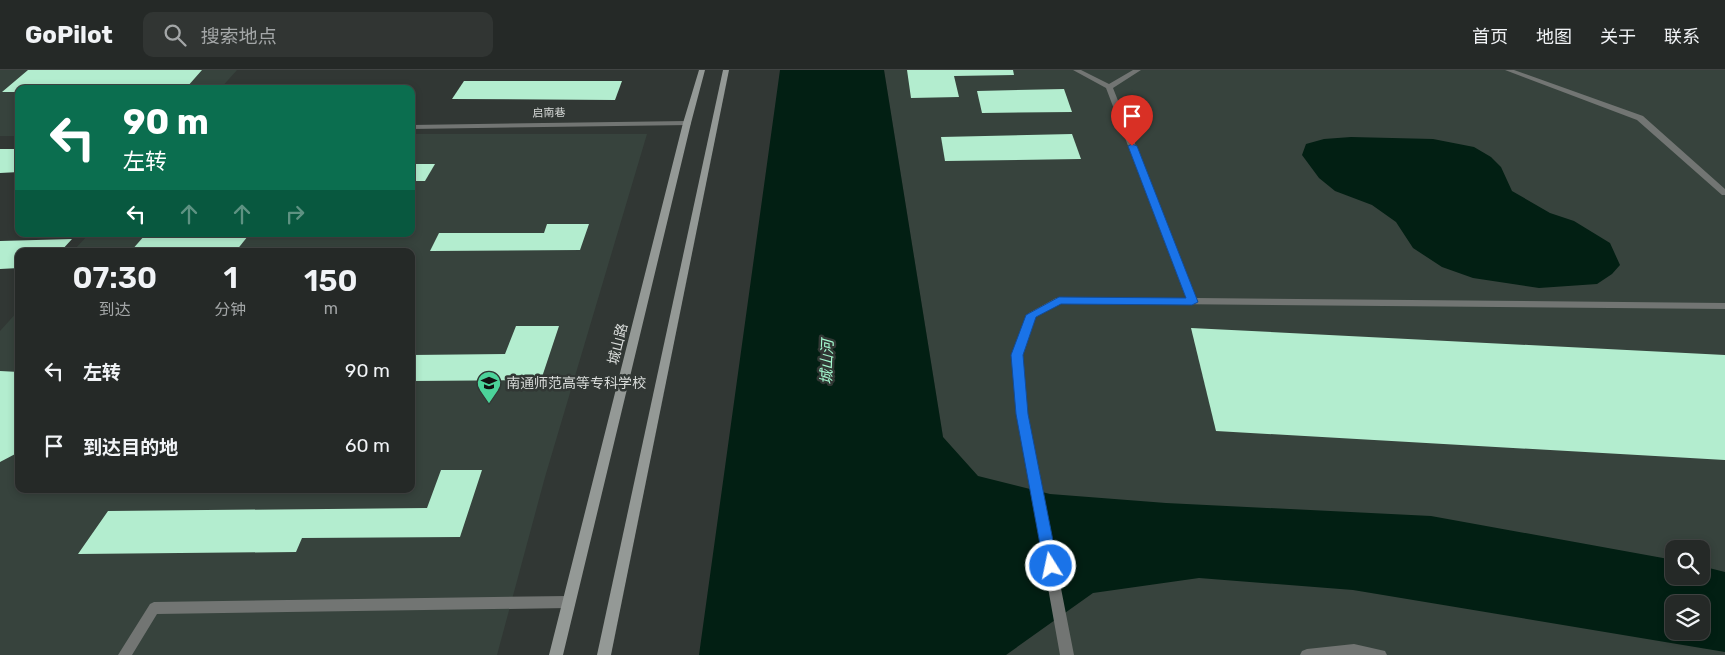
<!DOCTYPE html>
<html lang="zh">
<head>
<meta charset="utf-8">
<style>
  :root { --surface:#252927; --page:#313533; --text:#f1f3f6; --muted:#a3a6a7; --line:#424544 }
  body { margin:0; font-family:Rubik,"Noto Sans SC",sans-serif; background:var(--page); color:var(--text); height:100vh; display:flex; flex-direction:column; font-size:19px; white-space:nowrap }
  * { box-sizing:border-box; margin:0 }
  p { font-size:16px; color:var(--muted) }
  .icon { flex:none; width:28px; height:28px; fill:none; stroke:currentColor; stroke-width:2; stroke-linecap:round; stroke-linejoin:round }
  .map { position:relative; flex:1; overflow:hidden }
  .sheet { position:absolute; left:15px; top:178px; width:400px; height:245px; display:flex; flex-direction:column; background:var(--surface); border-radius:10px; box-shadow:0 2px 8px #0003,0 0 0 1px var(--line) }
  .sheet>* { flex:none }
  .banner { position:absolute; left:15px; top:15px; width:400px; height:152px; border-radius:10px; box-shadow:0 2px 8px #0003,0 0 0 1px var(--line); background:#0b6e4f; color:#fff; overflow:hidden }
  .tools { position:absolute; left:1665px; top:470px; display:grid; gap:10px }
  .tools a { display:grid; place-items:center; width:45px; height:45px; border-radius:10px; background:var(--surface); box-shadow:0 2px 8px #0003,0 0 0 1px var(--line); font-size:25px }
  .pin { position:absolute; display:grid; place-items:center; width:42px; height:42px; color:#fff; margin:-51px -21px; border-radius:50% 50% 50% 0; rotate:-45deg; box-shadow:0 0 5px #0007 }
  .pin .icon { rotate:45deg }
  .me { position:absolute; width:55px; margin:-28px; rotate:350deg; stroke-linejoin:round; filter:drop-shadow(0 0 4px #0008) }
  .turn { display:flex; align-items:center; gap:18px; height:105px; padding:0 25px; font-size:22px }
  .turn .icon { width:65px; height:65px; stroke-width:2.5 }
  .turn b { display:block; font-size:35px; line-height:42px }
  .lanes { display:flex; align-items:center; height:48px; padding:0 25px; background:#0003; justify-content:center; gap:25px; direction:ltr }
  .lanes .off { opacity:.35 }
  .eta { display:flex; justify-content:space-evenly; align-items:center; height:85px; text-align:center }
  .eta b { font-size:30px; font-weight:600; line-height:35px }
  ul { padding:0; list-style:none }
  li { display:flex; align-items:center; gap:15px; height:75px; padding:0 25px }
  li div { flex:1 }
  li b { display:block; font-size:19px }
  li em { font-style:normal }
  header { display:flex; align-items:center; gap:30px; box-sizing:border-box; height:70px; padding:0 25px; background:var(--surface); border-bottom:1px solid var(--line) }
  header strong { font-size:24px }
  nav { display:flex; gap:28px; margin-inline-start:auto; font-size:18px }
  .search { width:350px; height:45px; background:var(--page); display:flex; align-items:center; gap:12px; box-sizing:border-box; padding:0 18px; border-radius:10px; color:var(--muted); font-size:19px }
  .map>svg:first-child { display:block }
</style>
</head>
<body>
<header>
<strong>GoPilot</strong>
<div class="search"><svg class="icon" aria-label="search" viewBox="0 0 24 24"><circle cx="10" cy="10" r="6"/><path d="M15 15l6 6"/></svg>搜索地点</div>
<nav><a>首页</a><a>地图</a><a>关于</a><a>联系</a></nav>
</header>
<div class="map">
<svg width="1725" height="585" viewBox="0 0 1725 585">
  <rect width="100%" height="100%" fill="#313734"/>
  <g fill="#37433d" fill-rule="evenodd">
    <polygon points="0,0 237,0 220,19 19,19 19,66 0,66"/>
    <path d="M884 0H1725V585H962L943 367ZM1674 479H1701V506H1674ZM1674 534H1701V561H1674Z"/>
    <polygon points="411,64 647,64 545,407 497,585 0,585 0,261 19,240 19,419 411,419 411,181 73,181 89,164 411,164"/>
  </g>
  <g fill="#021f13" fill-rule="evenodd">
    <path d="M780 0H884L943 367 978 406 1050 424 1166 433 1431 446 1674 490V506H1701V496L1725 502V582L1353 520 1199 508 1093 523 1006 585H699ZM1674 534H1701V561H1674Z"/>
    <polygon points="1351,67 1433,69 1474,77 1491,87 1501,97 1512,121 1550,143 1574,151 1610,173 1620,195 1612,204 1597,214 1539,218 1473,208 1442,197 1413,178 1396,152 1372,135 1335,121 1319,108 1302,85 1306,74 1324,69"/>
  </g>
  <g fill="#b3edcf">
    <polygon points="28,0 202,0 187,17 19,19 19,22 2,22"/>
    <polygon points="907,0 1013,0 1014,5 954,6 959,27 911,28"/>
    <polygon points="464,11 622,11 615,30 452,29"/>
    <polygon points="1064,19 1072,42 982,43 977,21"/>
    <polygon points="1072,64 1081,89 945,91 941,67"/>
    <polygon points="0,79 19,79 19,102 0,103"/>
    <polygon points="411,94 435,94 425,111 411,111"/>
    <polygon points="547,154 589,154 580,180 430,181 439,163 544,163"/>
    <polygon points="145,165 248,166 236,181 131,181"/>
    <polygon points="72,169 61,181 19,181 19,198 0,199 0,171"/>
    <polygon points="516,256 559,256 541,310 411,311 411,285 505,284"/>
    <polygon points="1191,258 1725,285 1725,390 1216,361"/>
    <polygon points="0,301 19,302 19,382 0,392"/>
    <polygon points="441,400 482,400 460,467 302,468 296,482 78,484 108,441 427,438"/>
  </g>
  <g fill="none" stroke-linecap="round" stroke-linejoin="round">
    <g fill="#727573" fill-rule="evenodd">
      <polygon points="1073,0 1081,0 1109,14 1133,0 1141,0 1113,18 1196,228 1725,233 1725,239 1061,233 1036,247 1022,285 1027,344 1074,585 1060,585 1017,344 1012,285 1029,243 1056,228 1186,228 1106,18"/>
      <polygon points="1505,0 1514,0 1643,46 1725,119 1725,125 1722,125 1637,50"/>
      <polygon points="568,526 572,528 574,532 572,536 568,538 157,544 132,585 118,585 150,534 154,532"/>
      <polygon points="1354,574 1385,581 1387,585 1300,585 1302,581 1307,579"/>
    </g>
    <polygon fill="#727573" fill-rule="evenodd" points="687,51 691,53 690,55 411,59 411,55"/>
    <g fill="#949996" fill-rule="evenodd">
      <polygon points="699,0 705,0 691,53 563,585 549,585 683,53"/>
      <polygon points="723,0 729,0 611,585 597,585"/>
    </g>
  </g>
  <polygon fill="#1a73e8" stroke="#114b97" points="1132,74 1137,76 1198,232 1192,235 1061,234 1036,247 1023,285 1028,344 1058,496 1056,501 1051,502 1046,501 1044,496 1016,344 1011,285 1026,245 1059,227 1186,228 1128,76"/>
  <defs>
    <g id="university-pin" transform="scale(1.25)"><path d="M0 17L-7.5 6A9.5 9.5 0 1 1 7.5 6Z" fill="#4cd39a" stroke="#313734"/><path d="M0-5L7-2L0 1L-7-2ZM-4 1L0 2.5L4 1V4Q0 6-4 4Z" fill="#111"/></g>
  </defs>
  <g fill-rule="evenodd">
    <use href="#university-pin" x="489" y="313"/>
  </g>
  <g text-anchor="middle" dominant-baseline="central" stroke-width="5" stroke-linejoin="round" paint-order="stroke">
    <g font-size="11" fill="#d9dcda" stroke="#313734">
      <text transform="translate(549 43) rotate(-1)">启南巷</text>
    </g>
    <g font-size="14" fill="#d9dcda" stroke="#313734">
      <text transform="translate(618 274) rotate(-76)">城山路</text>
    </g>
    <g font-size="14" fill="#d9dcda" stroke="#313734" text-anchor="start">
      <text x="506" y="313">南通师范高等专科学校</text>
    </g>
    <g font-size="15" font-style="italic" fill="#a4f9cf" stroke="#313734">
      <text transform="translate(827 292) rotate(-88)">城山河</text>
    </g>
  </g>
</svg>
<div class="tools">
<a><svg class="icon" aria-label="search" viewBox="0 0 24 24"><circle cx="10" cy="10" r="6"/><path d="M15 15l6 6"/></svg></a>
<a><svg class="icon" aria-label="layers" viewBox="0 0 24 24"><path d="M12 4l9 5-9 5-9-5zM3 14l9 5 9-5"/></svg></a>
</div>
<div class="pin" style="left:1132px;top:76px;background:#d93025"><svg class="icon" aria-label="arrive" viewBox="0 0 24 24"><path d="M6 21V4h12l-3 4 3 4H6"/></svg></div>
<svg class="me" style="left:1051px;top:496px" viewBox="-20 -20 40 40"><circle r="17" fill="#1a73e8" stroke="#fff" stroke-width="3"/><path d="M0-11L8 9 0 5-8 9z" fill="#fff"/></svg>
<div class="banner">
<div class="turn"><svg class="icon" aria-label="left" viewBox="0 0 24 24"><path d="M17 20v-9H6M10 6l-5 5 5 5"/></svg><div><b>90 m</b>左转</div></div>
<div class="lanes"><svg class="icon" aria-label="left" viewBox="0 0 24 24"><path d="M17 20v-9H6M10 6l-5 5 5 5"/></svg><svg class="icon off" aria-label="ahead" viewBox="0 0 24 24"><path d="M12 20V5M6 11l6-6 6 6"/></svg><svg class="icon off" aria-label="ahead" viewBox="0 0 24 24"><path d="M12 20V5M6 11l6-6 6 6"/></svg><svg class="icon off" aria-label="right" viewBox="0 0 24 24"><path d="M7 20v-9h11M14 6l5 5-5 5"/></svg></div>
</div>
<section class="sheet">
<div class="eta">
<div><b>07:30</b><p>到达</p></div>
<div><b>1</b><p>分钟</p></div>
<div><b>150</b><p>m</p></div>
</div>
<ul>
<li><svg class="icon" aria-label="left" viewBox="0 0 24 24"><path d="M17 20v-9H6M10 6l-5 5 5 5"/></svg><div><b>左转</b></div><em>90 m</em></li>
<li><svg class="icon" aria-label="arrive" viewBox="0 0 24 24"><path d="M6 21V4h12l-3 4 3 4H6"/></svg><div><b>到达目的地</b></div><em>60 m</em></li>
</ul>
</section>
</div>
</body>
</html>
